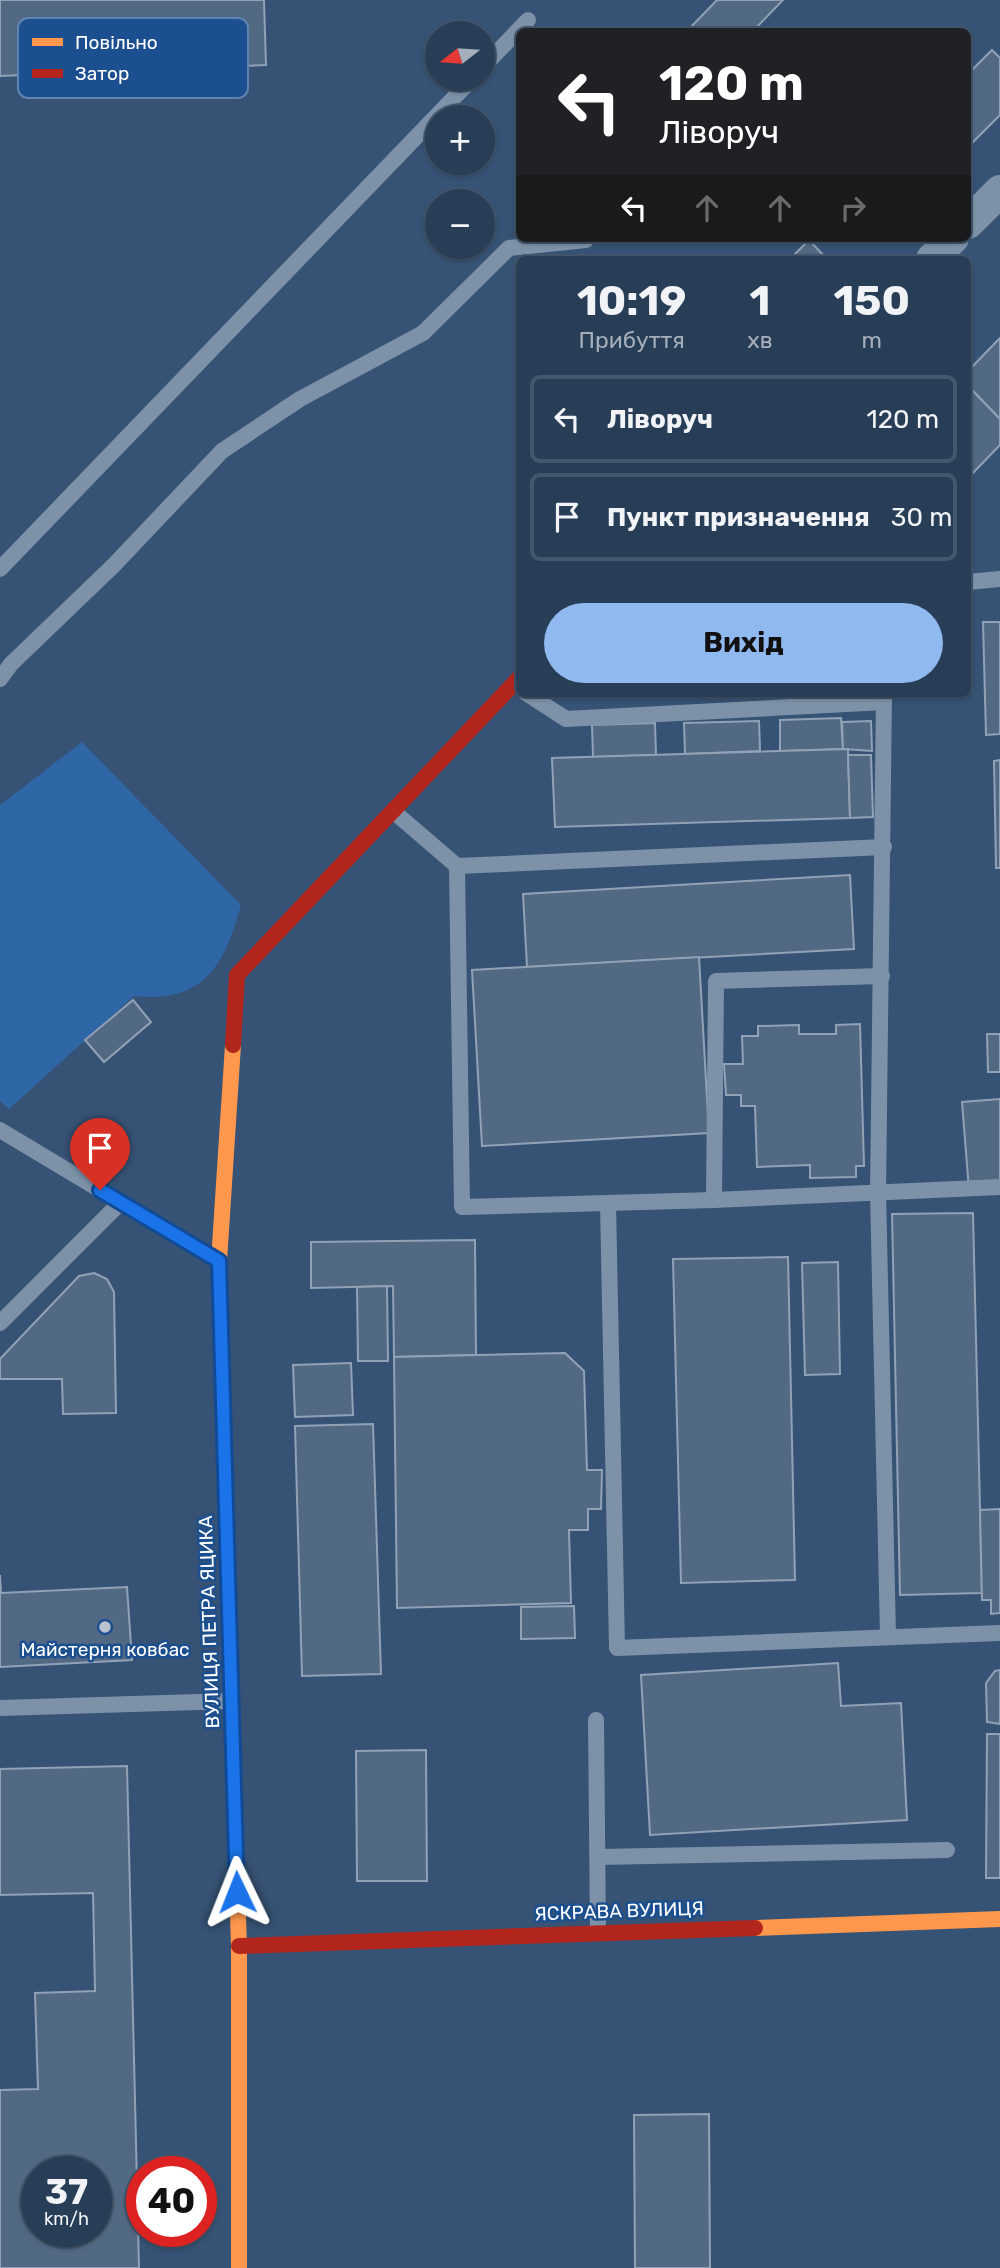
<!DOCTYPE html>
<html lang="uk">
<head>
<meta charset="utf-8">
<style>
  :root { --surface:#283e57; --page:#30455d; --text:#f1f3f6; --muted:#a5aeba; --line:#44576d; --accent:#90b9f0 }
  body { margin:0; font-family:Rubik,sans-serif; background:var(--page); color:var(--text); height:100vh; display:flex; flex-direction:column; font-size:26px; white-space:nowrap }
  * { box-sizing:border-box; margin:0 }
  p { font-size:23px; color:var(--muted) }
  .icon { flex:none; width:38px; height:38px; fill:none; stroke:currentColor; stroke-width:2; stroke-linecap:round; stroke-linejoin:round }
  .map { position:relative; flex:1; overflow:hidden }
  .panel { position:absolute; left:516px; top:256px; width:455px; height:441px; display:flex; flex-direction:column; background:var(--surface); border-radius:10px; box-shadow:0 2px 5px #0004,0 0 0 2px var(--line) }
  .panel>* { flex:none }
  .guide { position:absolute; left:516px; top:28px; width:455px; height:214px; border-radius:10px; box-shadow:0 2px 5px #0004,0 0 0 2px var(--line); background:#202124; color:#fff; overflow:hidden }
  .needle { width:46px; rotate:253deg }
  .buttons { position:absolute; left:425px; top:21px; display:grid; gap:14px }
  .buttons a { display:grid; place-items:center; width:70px; height:70px; border-radius:50%; background:var(--surface); box-shadow:0 2px 5px #0004,0 0 0 2px var(--line); font-size:35px }
  .speed { position:absolute; left:21px; top:2156px; display:flex; gap:14px; font-size:35px; font-weight:700; text-align:center }
  .speed>* { display:grid; place-content:center; width:91px; height:91px; border-radius:50%; background:var(--surface); box-shadow:0 2px 5px #0004,0 0 0 2px var(--line); line-height:1 }
  .speed small { font-size:18px; font-weight:400 }
  .speed .limit { border:10px solid #d22; background:#fff; color:#111 }
  .pin { position:absolute; display:grid; place-items:center; width:60px; height:60px; color:#fff; margin:-72px -30px; border-radius:50% 50% 50% 0; rotate:-45deg; box-shadow:0 0 7px #0007 }
  .pin .icon { rotate:45deg }
  .me { position:absolute; width:77px; margin:-38px; rotate:358deg; stroke-linejoin:round; filter:drop-shadow(0 0 5px #0008) }
  .turn { display:flex; align-items:center; gap:24px; height:147px; padding:0 28px; font-size:32px }
  .turn .icon { width:91px; height:91px; stroke-width:2.5 }
  .turn b { display:block; font-size:49px; line-height:60px }
  .lanes { display:flex; align-items:center; height:66px; padding:0 28px; background:#0003; justify-content:center; gap:35px; direction:ltr }
  .lanes .off { opacity:.35 }
  .eta { display:flex; justify-content:space-evenly; align-items:center; height:119px; text-align:center }
  .eta b { font-size:42px; font-weight:700; line-height:49px }
  .primary-button { display:flex; gap:14px; margin-top:auto; padding:14px 28px }
  .primary-button a { flex:1; height:80px; border-radius:42px; background:var(--accent); color:#111; font-size:28px; font-weight:700; line-height:80px; text-align:center }
  ul { padding:0; list-style:none }
  li { display:flex; align-items:center; gap:21px; height:88px; margin:0 14px 10px; padding:0 14px; border:4px solid var(--line); border-radius:10px }
  li div { flex:1 }
  li b { display:block; font-size:26px }
  li em { font-style:normal }
  .map>svg:first-child { display:block }
</style>
</head>
<body>
<div class="map">
<svg width="1000" height="2268" viewBox="0 0 1000 2268">
  <rect width="100%" height="100%" fill="#365274"/>
  <path fill="#2f66a5" d="M82 742 241 905C224 966 205 1003 134 996L9 1109 0 1101V805Z"/>
  <g fill="#526984" stroke="#92a2b6" stroke-width="2" fill-rule="evenodd">
    <polygon points="0,0 264,0 266,65 0,76"/>
    <polygon points="717,0 783,0 752,32 686,32"/>
    <polygon points="992,50 1000,58 1000,115 968,147 968,74"/>
    <polygon points="809,240 827,259 790,259"/>
    <polygon points="1000,338 1000,419 968,386 968,371"/>
    <polygon points="968,386 1000,419 1000,445 968,478"/>
    <polygon points="983,622 1000,622 1000,734 986,735"/>
    <polygon points="841,718 843,749 780,751 780,720"/>
    <polygon points="759,721 760,751 685,754 684,723"/>
    <polygon points="871,721 872,751 843,749 842,722"/>
    <polygon points="655,723 656,755 593,757 592,725"/>
    <polygon points="848,749 850,818 555,827 552,758"/>
    <polygon points="848,755 871,755 873,817 850,818"/>
    <polygon points="1000,760 1000,868 996,868 994,761"/>
    <polygon points="850,875 854,949 527,967 523,894"/>
    <polygon points="699,957 709,1133 482,1146 472,970"/>
    <polygon points="133,1000 151,1022 104,1062 85,1040"/>
    <polygon points="860,1024 864,1166 856,1166 856,1177 810,1178 810,1165 757,1167 755,1106 741,1106 741,1095 726,1095 724,1064 743,1064 742,1036 758,1036 758,1026 799,1025 799,1034 836,1034 836,1025"/>
    <polygon points="987,1034 1000,1034 1000,1072 988,1072"/>
    <polygon points="1000,1099 1000,1188 969,1190 962,1102"/>
    <polygon points="973,1213 982,1593 900,1595 892,1214"/>
    <polygon points="475,1240 476,1355 394,1357 393,1286 311,1288 311,1242"/>
    <polygon points="788,1257 795,1580 681,1583 673,1259"/>
    <polygon points="838,1262 840,1374 805,1375 802,1263"/>
    <polygon points="94,1273 107,1279 114,1292 116,1413 63,1414 62,1379 0,1379 0,1359 79,1276"/>
    <polygon points="387,1286 388,1361 358,1361 357,1287"/>
    <polygon points="565,1353 584,1371 587,1470 602,1470 601,1509 588,1509 588,1530 569,1530 571,1603 397,1608 394,1357"/>
    <polygon points="351,1363 353,1415 295,1417 293,1365"/>
    <polygon points="373,1424 381,1674 302,1676 295,1426"/>
    <polygon points="1000,1509 1000,1613 991,1614 991,1600 982,1600 980,1510"/>
    <polygon points="0,1575 1,1593 127,1587 132,1660 0,1667"/>
    <polygon points="574,1606 575,1638 521,1639 521,1607"/>
    <polygon points="838,1663 841,1706 901,1703 907,1820 650,1835 641,1675"/>
    <polygon points="1000,1670 1000,1724 987,1722 986,1683 995,1671"/>
    <polygon points="987,1734 1000,1734 1000,1878 986,1878"/>
    <polygon points="426,1750 427,1881 357,1881 356,1751"/>
    <path d="M127 1766 139 2268H0V2090L38 2089 35 1993 95 1991 93 1893 0 1895V1769ZM37 2172H96V2231H37Z"/>
    <polygon points="709,2114 710,2268 635,2268 634,2115"/>
  </g>
  <g fill="none" stroke-linecap="round" stroke-linejoin="round">
    <g stroke="#7d92a8" stroke-width="16">
      <polyline points="483,67 528,20"/>
      <polyline points="0,569 472,79"/>
      <polyline points="968,582 1000,579"/>
      <polyline points="0,679 11,664 114,565 222,451 300,399 423,333 509,248 586,240"/>
      <polyline points="526,693 566,719 884,702"/>
      <polyline points="884,693 878,1193 888,1636"/>
      <polyline points="393,811 457,866 462,1207 714,1200 1000,1187"/>
      <polyline points="457,866 884,847"/>
      <polyline points="0,1130 217,1260"/>
      <polyline points="714,1200 716,981 882,976"/>
      <polyline points="608,1204 617,1648 1000,1633"/>
      <polyline points="0,1323 121,1202"/>
      <polyline points="0,1708 232,1701"/>
      <polyline points="596,1720 598,1933"/>
      <polyline points="599,1857 947,1850"/>
    </g>
    <g stroke="#7d92a8" stroke-width="32">
      <polyline points="968,223 1000,191"/>
      <polyline points="932,259 953,238"/>
    </g>
    <g stroke="#ff974d" stroke-width="16">
      <polyline points="224,1435 219,1261 233,1045"/>
      <polyline points="235,1824 239,1946 239,2268"/>
      <polyline points="755,1928 1000,1919"/>
    </g>
    <g stroke="#b3261e" stroke-width="16">
      <polyline points="233,1045 237,975 520,677"/>
      <polyline points="224,1435 235,1824"/>
      <polyline points="239,1946 755,1928"/>
    </g>
  </g>
  <g fill="none" stroke-linecap="round" stroke-linejoin="round">
    <g stroke="#114b97" stroke-width="18">
      <polyline id="route" points="100,1190 219,1261 237,1892"/>
    </g>
    <use href="#route" stroke="#1a73e8" stroke-width="12"/>
  </g>
  <circle fill="#b9c2ce" stroke="#1b4f8f" stroke-width="2.5" cx="105" cy="1627" r="7"/>
  <g text-anchor="middle" dominant-baseline="central" stroke-width="5" stroke-linejoin="round" paint-order="stroke">
    <g font-size="19" fill="#fff" stroke="#1b4f8f">
      <text transform="translate(209 1622) rotate(-92)">ВУЛИЦЯ ПЕТРА ЯЦИКА</text>
      <text transform="translate(619 1911) rotate(-2)">ЯСКРАВА ВУЛИЦЯ</text>
    </g>
    <g font-size="19" fill="#fff" stroke="#1b4f8f">
      <text x="105" y="1649">Майстерня ковбас</text>
    </g>
  </g>
  <rect x="18" y="18" width="230" height="80" rx="10" fill="#1b4f8f" stroke="#5f84b1" stroke-width="2"/>
  <rect x="32" y="38" width="31" height="8" fill="#ff974d"/>
  <rect x="32" y="69" width="31" height="9" fill="#b3261e"/>
  <g font-size="19" fill="#fff">
    <text x="75" y="49">Повільно</text>
    <text x="75" y="80">Затор</text>
  </g>
</svg>
<div class="buttons">
<a><svg class="needle" viewBox="-14 -14 28 28"><path d="M0-13l5 13h-10z" fill="#e53935"/><path d="M0 13l5-13h-10z" fill="#a5aeba"/></svg></a>
<a>+</a>
<a>−</a>
</div>
<div class="speed"><div>37<small>km/h</small></div><div class="limit">40</div></div>
<div class="pin" style="left:100px;top:1190px;background:#d93025"><svg class="icon" aria-label="arrive" viewBox="0 0 24 24"><path d="M6 21V4h12l-3 4 3 4H6"/></svg></div>
<svg class="me" style="left:237px;top:1892px" viewBox="-20 -20 40 40"><path d="M0-17L14 15 0 8-14 15z" fill="#1a73e8" stroke="#fff" stroke-width="4"/></svg>
<div class="guide">
<div class="turn"><svg class="icon" aria-label="left" viewBox="0 0 24 24"><path d="M17 20v-9H6M10 6l-5 5 5 5"/></svg><div><b>120 m</b>Ліворуч</div></div>
<div class="lanes"><svg class="icon" aria-label="left" viewBox="0 0 24 24"><path d="M17 20v-9H6M10 6l-5 5 5 5"/></svg><svg class="icon off" aria-label="ahead" viewBox="0 0 24 24"><path d="M12 20V5M6 11l6-6 6 6"/></svg><svg class="icon off" aria-label="ahead" viewBox="0 0 24 24"><path d="M12 20V5M6 11l6-6 6 6"/></svg><svg class="icon off" aria-label="right" viewBox="0 0 24 24"><path d="M7 20v-9h11M14 6l5 5-5 5"/></svg></div>
</div>
<section class="panel">
<div class="eta">
<div><b>10:19</b><p>Прибуття</p></div>
<div><b>1</b><p>хв</p></div>
<div><b>150</b><p>m</p></div>
</div>
<ul>
<li><svg class="icon" aria-label="left" viewBox="0 0 24 24"><path d="M17 20v-9H6M10 6l-5 5 5 5"/></svg><div><b>Ліворуч</b></div><em>120 m</em></li>
<li><svg class="icon" aria-label="arrive" viewBox="0 0 24 24"><path d="M6 21V4h12l-3 4 3 4H6"/></svg><div><b>Пункт призначення</b></div><em>30 m</em></li>
</ul>
<div class="primary-button"><a>Вихід</a></div>
</section>
</div>
</body>
</html>
